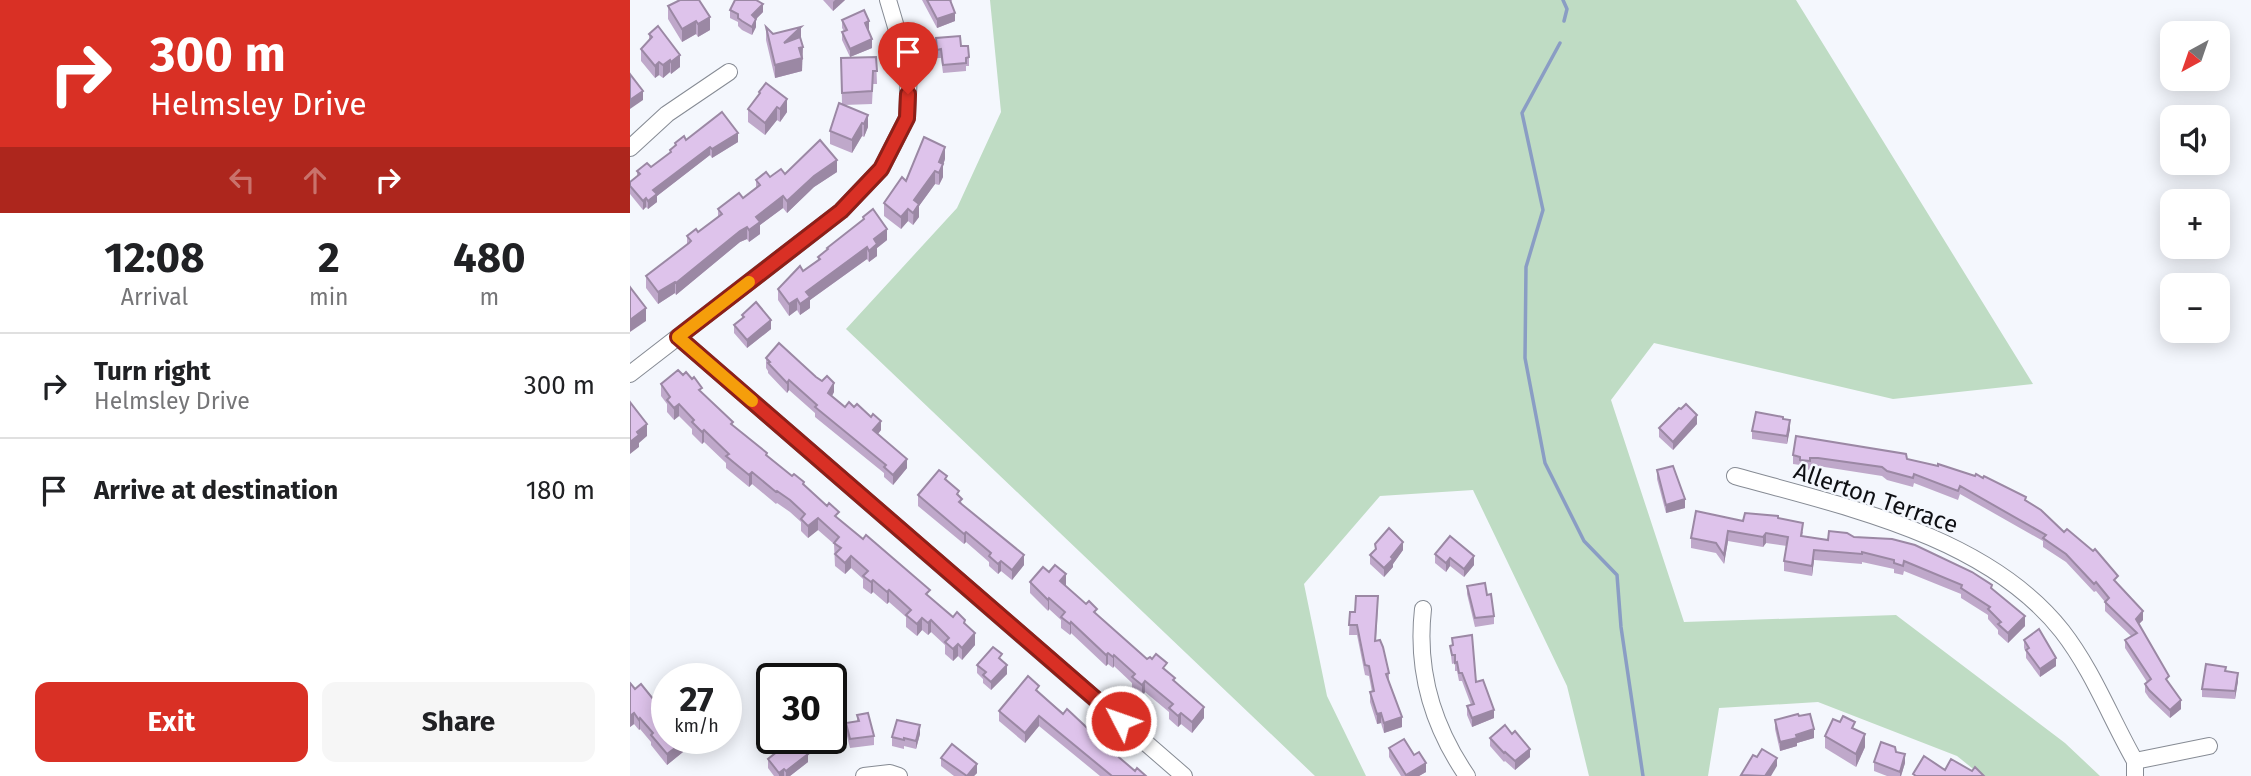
<!DOCTYPE html>
<html lang="en">
<head>
<meta charset="utf-8">
<style>
  :root { --surface:#fff; --page:#f6f6f6; --text:#202124; --muted:#757577; --line:#e0e0e0; --accent:#d93025 }
  body { margin:0; font-family:"Fira Sans",sans-serif; background:var(--page); color:var(--text); height:100vh; display:flex; flex-direction:column; font-size:26px; white-space:nowrap }
  * { box-sizing:border-box; margin:0 }
  p { font-size:23px; color:var(--muted) }
  .icon { flex:none; width:38px; height:38px; fill:none; stroke:currentColor; stroke-width:2; stroke-linecap:round; stroke-linejoin:round }
  .map { position:relative; flex:1; overflow:hidden }
  .side { display:flex; flex-direction:column; background:var(--surface); width:630px }
  .side>* { flex:none }
  .hud { background:#d93025; color:#fff; overflow:hidden }
  .needle { width:46px; rotate:220deg }
  .fabs { position:absolute; left:1530px; top:21px; display:grid; gap:14px }
  .fabs a { display:grid; place-items:center; width:70px; height:70px; border-radius:14px; background:var(--surface); box-shadow:0 4px 18px #0003; font-size:35px }
  .speed { position:absolute; left:21px; top:663px; display:flex; gap:14px; font-size:35px; font-weight:700; text-align:center }
  .speed>* { display:grid; place-content:center; width:91px; height:91px; border-radius:50%; background:var(--surface); box-shadow:0 4px 18px #0003; line-height:1 }
  .speed small { font-size:18px; font-weight:400 }
  .speed .limit { border:4px solid #111; border-radius:10px; background:#fff; color:#111 }
  .pin { position:absolute; display:grid; place-items:center; width:60px; height:60px; color:#fff; margin:-72px -30px; border-radius:50% 50% 50% 0; rotate:-45deg; box-shadow:0 0 7px #0007 }
  .pin .icon { rotate:45deg }
  .me { position:absolute; width:77px; margin:-38px; rotate:311deg; stroke-linejoin:round; filter:drop-shadow(0 0 5px #0008) }
  .turn { display:flex; align-items:center; gap:24px; height:147px; padding:0 35px; font-size:32px }
  .turn .icon { width:91px; height:91px; stroke-width:2.5 }
  .turn b { display:block; font-size:49px; line-height:60px }
  .lanes { display:flex; align-items:center; height:66px; padding:0 35px; background:#0003; justify-content:center; gap:35px; direction:ltr }
  .lanes .off { opacity:.35 }
  .eta { display:flex; justify-content:space-evenly; align-items:center; height:119px; text-align:center }
  .eta b { font-size:42px; font-weight:700; line-height:49px }
  .primary-button { display:flex; gap:14px; margin-top:auto; padding:14px 35px }
  .primary-button a { flex:1; height:80px; border-radius:14px; background:var(--accent); color:#fff; font-size:28px; font-weight:700; line-height:80px; text-align:center }
  .primary-button a+a { background:var(--page); color:var(--text) }
  ul { padding:0; list-style:none }
  li { display:flex; align-items:center; gap:21px; height:105px; padding:0 35px; border-top:2px solid var(--line) }
  li div { flex:1 }
  li b { display:block; font-size:26px }
  li em { font-style:normal }
  main { display:flex; flex:1; min-height:0 }
  .map>svg:first-child { display:block }
</style>
</head>
<body>
<main>
<section class="side">
<div class="hud">
<div class="turn"><svg class="icon" aria-label="right" viewBox="0 0 24 24"><path d="M7 20v-9h11M14 6l5 5-5 5"/></svg><div><b>300 m</b>Helmsley Drive</div></div>
<div class="lanes"><svg class="icon off" aria-label="left" viewBox="0 0 24 24"><path d="M17 20v-9H6M10 6l-5 5 5 5"/></svg><svg class="icon off" aria-label="ahead" viewBox="0 0 24 24"><path d="M12 20V5M6 11l6-6 6 6"/></svg><svg class="icon" aria-label="right" viewBox="0 0 24 24"><path d="M7 20v-9h11M14 6l5 5-5 5"/></svg></div>
</div>
<div class="eta">
<div><b>12:08</b><p>Arrival</p></div>
<div><b>2</b><p>min</p></div>
<div><b>480</b><p>m</p></div>
</div>
<ul>
<li><svg class="icon" aria-label="right" viewBox="0 0 24 24"><path d="M7 20v-9h11M14 6l5 5-5 5"/></svg><div><b>Turn right</b><p>Helmsley Drive</p></div><em>300 m</em></li>
<li><svg class="icon" aria-label="arrive" viewBox="0 0 24 24"><path d="M6 21V4h12l-3 4 3 4H6"/></svg><div><b>Arrive at destination</b></div><em>180 m</em></li>
</ul>
<div class="primary-button"><a>Exit</a><a>Share</a></div>
</section>
<div class="map">
<svg width="1621" height="776" viewBox="0 0 1621 776">
  <rect width="100%" height="100%" fill="#f4f7fd"/>
  <polygon fill="#bfdcc4" points="360,0 1166,0 1403,384 1263,399 1024,343 981,400 1054,622 1266,615 1435,743 1470,776 1352,776 1327,756 1188,702 1089,708 1078,776 959,776 937,686 843,490 750,496 674,584 697,696 736,776 685,776 216,329 327,208 371,112"/>
  <g fill="none" stroke-linecap="round" stroke-linejoin="round">
    <g stroke="#8a9dc4" stroke-width="3.5">
      <polyline points="933,0 937,9 934,21"/>
      <polyline points="930,43 892,113 913,210 896,267 895,358 915,463 954,541 987,575 991,627 1013,776"/>
    </g>
    <g stroke="#868b94" stroke-width="18">
      <g id="minor">
        <polyline points="0,148 37,114 99,72"/>
        <polyline points="48,337 554,776"/>
        <polyline points="0,374 211,211 251,169 277,118 279,71 258,0"/>
        <path d="M1105 476C1216 507 1357 536 1432 631 1463 671 1480 717 1505 761V776"/>
        <path d="M793 609C786 671 802 725 837 776"/>
        <polyline points="1505,761 1579,746"/>
        <polyline points="234,776 260,773 269,776"/>
      </g>
    </g>
    <use href="#minor" stroke="#fff" stroke-width="16"/>
  </g>
  <g fill="#bfa8ca">
    <polygon points="127,0 133,12 126,19 126,27 122,35 112,30 108,26 108,22 100,18 100,10"/>
    <polygon points="193,0 215,0 203,11"/>
    <polygon points="292,0 322,0 321,2 325,21 307,28"/>
    <polygon points="38,6 80,30 68,37 66,34 52,42 38,19"/>
    <polygon points="212,20 239,30 238,30 242,48 220,57 212,40 212,32 214,31 212,28"/>
    <polygon points="136,27 143,34 171,39 173,60 172,60 172,71 145,78 136,40"/>
    <polygon points="19,34 50,67 41,74 40,72 33,78 29,75 25,78 11,61 11,49 19,40"/>
    <polygon points="306,38 331,46 339,57 339,66 336,66 336,71 313,73 311,58 307,58"/>
    <polygon points="246,57 247,84 243,84 242,104 214,105 238,127 234,137 232,136 222,153 200,144 200,131 212,104 211,58"/>
    <polygon points="129,92 157,112 150,122 147,120 135,135 118,122 118,109 129,95"/>
    <polygon points="56,140 108,142 82,158 80,155 27,196 27,202 18,209 16,207 13,210 0,194 0,182 7,176 7,171 21,167 40,153 40,150 45,146 45,143"/>
    <polygon points="315,159 313,165 313,177 309,185 305,184 289,206 289,217 283,225 278,221 271,229 254,216 254,203 276,181"/>
    <polygon points="207,172 184,187 157,213 153,208 130,225 130,234 119,242 117,239 110,242 46,295 45,293 28,304 16,288 16,276 57,245 57,236 68,232 88,218 88,209 113,198 126,188 126,180 155,174"/>
    <polygon points="233,217 257,240 247,248 247,256 239,262 237,259 180,300 180,308 170,315 167,310 159,316 148,300 148,289 188,260 188,257 197,250 197,248 233,220"/>
    <polygon points="112,315 141,329 117,348 104,333 104,325 112,318"/>
    <polygon points="136,358 186,377 204,392 202,396 215,407 251,430 248,434 277,468 263,485 254,477 254,473 185,417 185,413 159,390 157,393 138,373 138,371 136,368"/>
    <polygon points="53,375 72,393 103,425 137,456 174,486 209,519 323,617 335,624 345,645 332,660 328,656 323,661 315,654 315,645 301,632 298,635 292,630 287,636 276,627 276,617 259,602 257,604 243,592 241,594 233,588 233,579 221,568 215,574 205,566 204,544 188,530 178,538 171,531 171,522 160,512 147,503 146,504 122,484 119,487 96,468 96,463 74,442 72,444 62,434 62,429 49,416 44,420 37,412 37,404 31,396 31,384"/>
    <polygon points="1067,424 1043,450 1029,437 1029,428"/>
    <polygon points="1160,429 1157,444 1122,439 1122,431"/>
    <polygon points="1163,455 1277,459 1396,501 1488,584 1513,620 1509,624 1551,709 1540,718 1519,698 1515,692 1515,684 1517,682 1495,648 1495,640 1501,636 1475,611 1475,602 1466,591 1464,592 1436,562 1413,547 1413,541 1330,494 1328,500 1284,483 1283,487 1257,480 1252,476 1188,466 1180,467 1180,470 1170,468 1170,465 1163,464"/>
    <polygon points="1027,470 1055,508 1036,513 1027,479"/>
    <polygon points="317,481 329,496 332,504 394,565 382,580 371,571 368,574 359,566 359,562 336,542 334,544 288,506 288,495"/>
    <polygon points="1148,518 1173,532 1172,536 1198,540 1224,537 1362,589 1395,626 1378,643 1368,634 1368,630 1358,619 1358,615 1331,598 1331,594 1274,571 1273,575 1264,573 1264,569 1232,562 1232,564 1184,560 1182,576 1154,571 1154,561 1157,546 1136,543 1133,547 1098,541 1094,564 1086,553 1061,548 1061,538 1113,521"/>
    <polygon points="745,544 773,550 763,564 763,567 754,577 740,564 740,555 745,550"/>
    <polygon points="805,554 844,565 834,577 820,566 816,572 805,563"/>
    <polygon points="400,582 436,585 436,586 467,615 517,659 537,671 574,718 562,733 551,724 548,727 539,719 539,712 515,692 512,697 502,688 502,683 484,666 483,668 478,664 476,666 441,633 440,635 431,628 431,620 419,609 418,611 400,593"/>
    <polygon points="837,586 857,595 864,616 864,624 845,627 837,594"/>
    <polygon points="748,606 746,641 759,673 759,683 772,727 754,733 751,723 747,724 740,702 740,692 742,692 739,676 735,675 727,635 719,635 720,612 725,612"/>
    <polygon points="822,638 864,718 842,727 837,715 837,706 841,705 832,681 829,681 827,671 825,671 825,663 822,664 820,646 822,645"/>
    <polygon points="1394,640 1426,666 1410,677 1396,658 1396,652 1394,648"/>
    <polygon points="372,660 377,674 361,690 353,683 353,679 347,673 347,665"/>
    <polygon points="1608,681 1605,699 1572,697 1572,689"/>
    <polygon points="0,683 5,689 28,710 53,752 37,765 21,745 21,742 10,729 9,730 4,724 0,727"/>
    <polygon points="409,693 505,771 516,776 470,776 409,726 395,743 369,721 369,711"/>
    <polygon points="227,715 244,736 244,745 220,748 216,732 216,723 227,721"/>
    <polygon points="1169,716 1184,738 1167,743 1167,746 1150,751 1145,729 1145,720"/>
    <polygon points="290,734 286,749 274,746 274,749 262,746 262,737"/>
    <polygon points="1195,736 1235,747 1226,767 1195,748"/>
    <polygon points="860,738 900,757 885,770 875,761 874,762 860,746"/>
    <polygon points="759,748 784,755 796,772 789,776 771,776 759,757"/>
    <polygon points="311,758 347,773 344,776 324,776 311,766"/>
    <polygon points="138,759 178,762 160,776 144,776 138,768"/>
    <polygon points="1244,762 1275,763 1271,776 1257,776 1244,771"/>
  </g>
  <g fill="#9b88a4">
    <polygon points="205,0 215,0 203,11 203,2"/>
    <polygon points="133,4 133,12 126,19 126,27 122,35 122,15"/>
    <polygon points="325,13 325,21 307,28 307,19"/>
    <polygon points="80,17 80,30 68,37 68,24"/>
    <polygon points="66,21 66,34 52,42 52,29"/>
    <polygon points="239,21 239,30 235,32 235,23"/>
    <polygon points="171,27 171,40 154,43"/>
    <polygon points="242,39 242,48 220,57 220,49"/>
    <polygon points="173,47 172,71 145,78 145,65 169,48"/>
    <polygon points="50,55 50,67 41,74 41,62"/>
    <polygon points="40,60 40,72 33,78 33,65"/>
    <polygon points="29,62 29,75 25,78 25,66"/>
    <polygon points="13,91 13,100 0,109 0,100"/>
    <polygon points="157,99 157,112 150,122 150,109"/>
    <polygon points="147,107 147,120 135,135 135,123"/>
    <polygon points="238,115 238,127 234,137 234,124"/>
    <polygon points="232,123 232,136 222,153 222,140"/>
    <polygon points="108,133 108,142 82,158 82,149"/>
    <polygon points="80,147 80,155 27,196 27,202 18,209 18,201 23,190"/>
    <polygon points="315,147 315,159 313,165 313,177 309,185 309,162"/>
    <polygon points="207,160 207,172 184,187 157,213 157,201 184,176"/>
    <polygon points="305,171 305,184 289,206 289,217 283,225 284,200"/>
    <polygon points="153,196 153,208 130,225 130,234 119,242 119,230 126,217"/>
    <polygon points="16,198 16,207 13,210 13,201"/>
    <polygon points="278,209 278,221 271,229 271,217"/>
    <polygon points="117,227 117,239 110,242 46,295 46,283 110,231"/>
    <polygon points="257,229 257,240 247,248 247,256 239,262 239,251 244,239"/>
    <polygon points="237,247 237,259 180,300 180,308 170,315 170,304 176,292"/>
    <polygon points="45,282 45,293 28,304 28,292"/>
    <polygon points="167,299 167,310 159,316 159,304"/>
    <polygon points="16,308 16,321 0,332 0,320"/>
    <polygon points="141,320 141,329 117,348 117,340"/>
    <polygon points="159,380 159,390 157,393 157,383"/>
    <polygon points="204,383 204,392 198,403 198,393"/>
    <polygon points="49,404 49,416 44,420 44,408"/>
    <polygon points="1067,415 1067,424 1043,450 1043,442"/>
    <polygon points="1160,420 1160,429 1157,444 1157,436"/>
    <polygon points="251,421 251,430 243,440 243,430"/>
    <polygon points="17,424 17,436 9,443 9,447 0,454 0,442 7,432"/>
    <polygon points="74,430 74,442 72,444 72,432"/>
    <polygon points="277,459 277,468 263,485 263,475"/>
    <polygon points="122,472 122,484 119,487 119,475"/>
    <polygon points="1055,499 1055,508 1036,513 1036,505"/>
    <polygon points="188,518 188,530 178,538 178,526"/>
    <polygon points="1098,531 1098,541 1094,564 1094,555"/>
    <polygon points="336,532 336,542 334,544 334,534"/>
    <polygon points="1136,533 1136,543 1133,547 1133,537"/>
    <polygon points="773,542 773,550 763,564 763,567 754,577 754,568"/>
    <polygon points="1184,550 1184,560 1182,576 1182,566"/>
    <polygon points="394,555 394,565 382,580 382,570"/>
    <polygon points="221,556 221,568 215,574 215,563"/>
    <polygon points="844,556 844,565 834,577 834,569"/>
    <polygon points="820,558 820,566 816,572 816,563"/>
    <polygon points="371,561 371,571 368,574 368,564"/>
    <polygon points="436,574 436,585 430,593 430,581"/>
    <polygon points="243,580 243,592 241,594 241,582"/>
    <polygon points="259,590 259,602 257,604 257,592"/>
    <polygon points="419,598 419,609 418,611 418,600"/>
    <polygon points="1513,611 1513,620 1506,627 1506,619"/>
    <polygon points="1395,616 1395,626 1378,643 1378,633"/>
    <polygon points="292,618 292,630 287,636 287,624"/>
    <polygon points="301,620 301,632 298,635 298,623"/>
    <polygon points="441,622 441,633 440,635 440,624"/>
    <polygon points="345,633 345,645 332,660 332,648"/>
    <polygon points="328,644 328,656 323,661 323,649"/>
    <polygon points="478,653 478,664 476,666 476,655"/>
    <polygon points="484,655 484,666 483,668 483,657"/>
    <polygon points="1426,658 1426,666 1410,677 1410,669"/>
    <polygon points="377,665 377,674 361,690 361,682"/>
    <polygon points="1608,673 1608,681 1605,699 1605,691"/>
    <polygon points="515,681 515,692 512,697 512,685"/>
    <polygon points="1551,700 1551,709 1540,718 1540,710"/>
    <polygon points="574,707 574,718 562,733 562,722"/>
    <polygon points="864,710 864,718 842,727 842,718"/>
    <polygon points="4,713 4,724 0,727 0,716"/>
    <polygon points="551,713 551,724 548,727 548,716"/>
    <polygon points="751,713 751,723 747,724 747,714"/>
    <polygon points="409,716 409,726 395,743 395,733"/>
    <polygon points="772,717 772,727 754,733 754,723"/>
    <polygon points="10,718 10,729 9,730 9,720"/>
    <polygon points="290,725 290,734 286,749 286,741"/>
    <polygon points="1184,729 1184,738 1167,743 1167,746 1150,751 1150,742"/>
    <polygon points="1235,734 1235,747 1226,767 1226,754"/>
    <polygon points="53,742 53,752 37,765 37,754"/>
    <polygon points="900,749 900,757 885,770 885,761"/>
    <polygon points="178,754 178,762 160,776 156,776 156,771"/>
    <polygon points="1275,754 1275,763 1271,776 1270,776 1270,772"/>
    <polygon points="1147,758 1147,766 1141,776 1135,776"/>
    <polygon points="796,763 796,772 789,776 776,776"/>
    <polygon points="347,764 347,773 344,776 337,776"/>
    <polygon points="154,769 154,776 149,776 149,773"/>
  </g>
  <g fill="#dec3eb" stroke="#9b88a4" stroke-width="2">
    <polygon points="50,0 69,0 80,17 68,24 66,21 52,29 38,6"/>
    <polygon points="105,0 126,0 133,4 122,15 126,19 122,27 112,21 108,18 108,14 100,10"/>
    <polygon points="297,0 320,0 325,13 307,19"/>
    <polygon points="234,10 239,21 235,23 242,39 220,49 212,32 217,30 212,20"/>
    <polygon points="28,26 50,55 41,62 40,60 33,65 29,62 25,66 11,49 22,37 19,34"/>
    <polygon points="136,27 143,34 171,27 154,43 170,37 173,47 169,48 172,58 145,65"/>
    <polygon points="330,36 331,46 338,46 339,57 336,58 336,63 313,65 311,49 307,50 306,38"/>
    <polygon points="246,57 247,71 243,71 242,91 212,93 211,58"/>
    <polygon points="0,74 13,91 0,100"/>
    <polygon points="136,83 157,99 150,109 147,107 135,123 118,109 130,93 129,92"/>
    <polygon points="209,103 238,115 234,124 232,123 222,140 200,131"/>
    <polygon points="92,112 108,133 82,149 80,147 23,190 27,194 18,201 16,198 13,201 0,186 0,182 10,174 7,171 17,163 21,167 41,152 40,150 46,145 45,143 54,136 56,140"/>
    <polygon points="294,137 315,147 309,162 313,164 309,173 305,171 284,200 289,204 283,213 278,209 271,217 254,203 272,177 276,181"/>
    <polygon points="190,140 207,160 184,176 157,201 153,196 126,217 130,222 119,230 117,227 110,231 46,283 45,282 28,292 16,276 59,243 61,241 57,236 66,229 68,232 92,214 88,209 109,193 113,198 130,185 126,180 136,172 140,177 151,169 155,174"/>
    <polygon points="243,209 257,229 244,239 247,244 239,251 237,247 176,292 180,297 170,304 167,299 159,304 148,289 170,266 173,271 190,259 188,257 198,249 197,248 234,219 233,217"/>
    <polygon points="0,287 16,308 0,320"/>
    <polygon points="126,302 141,320 117,340 104,325 114,317 112,315"/>
    <polygon points="149,343 186,377 192,381 197,376 204,383 198,393 215,407 219,402 224,407 227,404 241,417 243,414 251,421 243,430 277,459 263,475 254,467 256,465 185,407 187,405 159,380 157,383 138,363 140,362 136,358"/>
    <polygon points="48,370 53,375 56,372 62,379 64,377 72,388 69,390 103,422 101,424 137,453 136,455 162,476 164,474 174,482 173,484 197,506 199,503 209,512 205,516 233,539 236,535 300,590 296,594 323,617 327,612 335,620 334,623 345,633 332,648 328,644 323,649 315,642 319,638 301,620 298,623 292,618 287,624 276,615 281,610 259,590 257,592 243,580 241,582 233,576 238,571 221,556 215,563 205,554 211,548 204,543 209,537 188,518 178,526 171,519 175,514 160,500 147,491 146,492 122,472 119,475 96,456 99,454 74,430 72,432 62,422 64,420 49,404 44,408 37,400 40,397 31,384"/>
    <polygon points="0,402 17,424 7,432 9,435 0,442"/>
    <polygon points="1056,404 1067,415 1043,442 1029,428 1049,408 1051,409"/>
    <polygon points="1126,412 1153,417 1153,419 1160,420 1157,436 1122,431"/>
    <polygon points="1166,436 1276,454 1277,459 1308,466 1308,464 1345,476 1346,474 1353,478 1354,476 1396,497 1395,500 1411,510 1434,532 1437,529 1463,551 1465,549 1488,576 1484,580 1513,611 1506,619 1539,676 1536,679 1551,700 1540,710 1519,690 1515,684 1521,679 1495,640 1507,633 1475,602 1479,598 1466,582 1464,584 1436,554 1413,538 1416,535 1330,486 1328,491 1284,474 1283,478 1257,471 1252,467 1188,458 1180,458 1180,461 1170,460 1170,457 1163,455"/>
    <polygon points="1043,466 1055,499 1036,505 1027,470"/>
    <polygon points="309,470 317,476 315,479 329,491 327,494 332,499 329,502 394,555 382,570 371,561 368,564 359,556 361,553 336,532 334,534 288,495"/>
    <polygon points="1066,511 1113,521 1115,513 1148,516 1148,518 1173,523 1171,536 1198,540 1199,531 1217,533 1224,537 1262,539 1285,545 1342,572 1362,585 1361,588 1395,616 1378,633 1368,624 1371,622 1358,609 1360,607 1331,588 1332,585 1274,561 1273,566 1264,563 1264,560 1232,552 1232,554 1184,550 1182,566 1154,561 1158,537 1136,533 1133,537 1098,531 1094,555 1086,543 1061,538"/>
    <polygon points="759,528 773,542 761,557 763,559 754,568 740,555 746,549 745,544"/>
    <polygon points="820,536 844,556 834,569 820,558 816,563 805,554"/>
    <polygon points="425,565 436,574 430,581 456,604 459,601 467,609 464,612 517,659 520,657 522,659 526,654 537,663 533,668 545,678 543,680 574,707 562,722 551,713 548,716 539,708 543,704 515,681 512,685 502,677 505,674 484,655 483,657 478,653 476,655 441,622 440,624 431,617 435,612 419,598 418,600 400,582 413,567 419,572"/>
    <polygon points="855,583 857,595 861,594 864,616 845,618 837,586"/>
    <polygon points="726,596 748,596 745,641 750,640 753,647 759,673 756,674 772,717 754,723 751,713 747,714 740,692 744,691 739,666 735,665 727,625 719,625 720,612 725,612"/>
    <polygon points="1409,629 1426,658 1410,669 1396,650 1399,648 1394,640"/>
    <polygon points="842,635 846,682 853,680 864,710 842,718 837,706 844,704 832,673 829,673 827,662 825,663 825,655 822,655 820,646 823,645 822,638"/>
    <polygon points="363,647 372,654 369,658 377,665 361,682 353,675 356,672 347,665"/>
    <polygon points="1576,664 1596,667 1595,671 1608,673 1605,691 1572,689"/>
    <polygon points="398,676 409,686 406,690 433,714 437,709 469,739 471,738 480,746 478,748 505,771 507,768 516,776 482,776 409,716 395,733 369,711"/>
    <polygon points="0,683 5,689 11,684 28,705 25,707 37,722 37,738 50,738 53,742 37,754 21,735 23,733 10,718 9,720 4,713 0,716"/>
    <polygon points="238,713 244,736 220,739 216,723 229,721 227,715"/>
    <polygon points="1168,714 1169,716 1180,714 1184,729 1166,735 1167,738 1150,742 1145,720"/>
    <polygon points="1213,716 1225,722 1222,728 1235,734 1226,754 1195,736 1203,719 1210,722"/>
    <polygon points="267,720 290,725 286,741 274,738 274,740 262,737"/>
    <polygon points="875,725 882,734 885,731 900,749 885,761 875,752 874,753 860,738"/>
    <polygon points="163,739 166,743 168,742 178,754 156,771 154,769 149,773 138,759"/>
    <polygon points="774,739 784,755 789,752 796,763 776,775 759,748"/>
    <polygon points="1251,742 1265,747 1266,752 1275,754 1270,772 1244,762"/>
    <polygon points="322,744 347,764 337,776 311,758"/>
    <polygon points="1132,749 1147,758 1135,776 1111,775 1123,755 1127,757"/>
    <polygon points="1294,756 1315,770 1321,759 1342,771 1345,767 1354,776 1286,776 1283,774"/>
  </g>
  <g fill="none" stroke-linecap="round" stroke-linejoin="round">
    <g stroke="#8d1f18" stroke-width="18">
      <polyline id="route" points="278,94 277,118 251,169 211,211 48,337 491,721"/>
    </g>
    <use href="#route" stroke="#d93025" stroke-width="12"/>
    <polyline stroke="#f59e0b" stroke-width="12" points="119,282 48,337 122,401"/>
  </g>
  <g text-anchor="middle" dominant-baseline="central" stroke-width="5" stroke-linejoin="round" paint-order="stroke">
    <g font-size="24" fill="#0e0f13" stroke="#f4f7fd">
      <text transform="translate(1246 498) rotate(19)">Allerton Terrace</text>
    </g>
  </g>
</svg>
<div class="fabs">
<a><svg class="needle" viewBox="-14 -14 28 28"><path d="M0-13l5 13h-10z" fill="#e53935"/><path d="M0 13l5-13h-10z" fill="#757577"/></svg></a>
<a><svg class="icon" aria-label="sound" viewBox="0 0 24 24"><path d="M4 9h4l5-4v14l-5-4H4zM17 9q2 3 0 6"/></svg></a>
<a>+</a>
<a>−</a>
</div>
<div class="speed"><div>27<small>km/h</small></div><div class="limit">30</div></div>
<div class="pin" style="left:278px;top:94px;background:#d93025"><svg class="icon" aria-label="arrive" viewBox="0 0 24 24"><path d="M6 21V4h12l-3 4 3 4H6"/></svg></div>
<svg class="me" style="left:491px;top:721px" viewBox="-20 -20 40 40"><circle r="17" fill="#d93025" stroke="#fff" stroke-width="3"/><path d="M0-11L8 9 0 5-8 9z" fill="#fff"/></svg>
</div>
</main>
</body>
</html>
